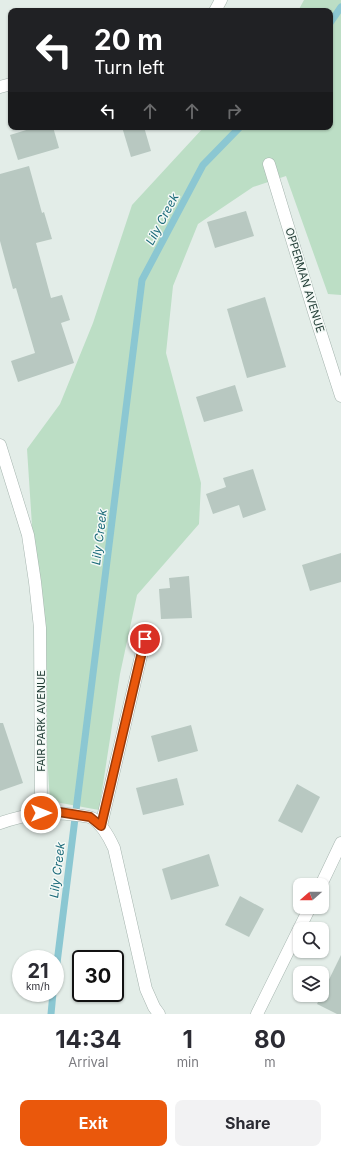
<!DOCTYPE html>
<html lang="en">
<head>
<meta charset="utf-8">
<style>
  :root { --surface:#fff; --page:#f2f2f3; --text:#2b2b33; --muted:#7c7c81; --accent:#ea580c }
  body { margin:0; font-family:Inter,sans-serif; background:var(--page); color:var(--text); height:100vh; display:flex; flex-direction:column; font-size:15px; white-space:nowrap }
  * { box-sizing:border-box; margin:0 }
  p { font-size:13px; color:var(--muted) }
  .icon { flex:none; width:22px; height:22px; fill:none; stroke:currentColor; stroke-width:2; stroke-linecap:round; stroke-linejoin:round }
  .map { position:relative; height:1014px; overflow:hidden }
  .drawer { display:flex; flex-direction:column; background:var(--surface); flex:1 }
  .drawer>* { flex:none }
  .top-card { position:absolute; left:8px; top:8px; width:325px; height:122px; border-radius:8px; box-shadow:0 1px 3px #0004; background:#202124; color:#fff; overflow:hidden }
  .needle { width:26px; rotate:250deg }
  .controls { position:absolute; left:293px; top:878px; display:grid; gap:8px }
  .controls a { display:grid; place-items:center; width:36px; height:36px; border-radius:8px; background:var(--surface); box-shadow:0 1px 3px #0004; font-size:20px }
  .speed { position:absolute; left:12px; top:950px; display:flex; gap:8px; font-size:20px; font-weight:700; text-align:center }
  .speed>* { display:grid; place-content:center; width:52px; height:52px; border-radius:50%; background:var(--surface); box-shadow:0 1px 3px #0004; line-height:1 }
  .speed small { font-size:10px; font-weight:400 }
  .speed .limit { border:2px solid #111; border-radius:6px; background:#fff; color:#111 }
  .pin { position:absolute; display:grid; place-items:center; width:34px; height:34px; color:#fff; margin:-17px; border:2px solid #fff; border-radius:50%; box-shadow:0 1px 4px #0007 }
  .me { position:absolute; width:44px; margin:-22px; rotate:90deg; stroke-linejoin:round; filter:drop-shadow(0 0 3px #0008) }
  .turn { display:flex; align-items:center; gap:14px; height:84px; padding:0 20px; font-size:18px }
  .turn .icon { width:52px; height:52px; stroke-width:2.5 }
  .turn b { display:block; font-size:28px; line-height:34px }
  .lanes { display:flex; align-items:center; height:38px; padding:0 20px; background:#0003; justify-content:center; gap:20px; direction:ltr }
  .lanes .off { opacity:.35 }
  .eta { display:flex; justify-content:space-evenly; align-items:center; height:68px; text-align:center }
  .eta b { font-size:24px; font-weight:700; line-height:28px }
  .action { display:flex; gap:8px; margin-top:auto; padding:8px 20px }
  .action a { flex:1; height:46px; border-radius:8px; background:var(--accent); color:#fff; font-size:16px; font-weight:700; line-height:46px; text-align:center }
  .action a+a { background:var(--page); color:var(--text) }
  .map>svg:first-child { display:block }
</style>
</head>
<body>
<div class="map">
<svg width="341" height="1014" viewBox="0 0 341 1014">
  <rect width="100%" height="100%" fill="#e3ede8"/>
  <polygon fill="#bcdec5" points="304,0 341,0 341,295 328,294 286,176 253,187 198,224 173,286 166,353 201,483 199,524 137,595 120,674 99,810 50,801 27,449 60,404 93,323 132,205 204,127 330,127 330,11 298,11"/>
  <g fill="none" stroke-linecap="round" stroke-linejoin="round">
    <g stroke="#8bc7d2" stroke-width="7">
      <polyline points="330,23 341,7"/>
      <polyline points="55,979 142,280 203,165 240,127"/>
      <polyline points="51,1014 53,993"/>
    </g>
  </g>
  <g fill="#b8c8c1">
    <polygon points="36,127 53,127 59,148 18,160 10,135"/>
    <polygon points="122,127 144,127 151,151 131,157"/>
    <polygon points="29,166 42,213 44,212 52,239 36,243 51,298 62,295 70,320 61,323 74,363 18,382 11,361 35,353 16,288 13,289 0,241 0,174"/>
    <polygon points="246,211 254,236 215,248 207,222"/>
    <polygon points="265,297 286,367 247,378 227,309"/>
    <polygon points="235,385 243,411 204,422 196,397"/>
    <polygon points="253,469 266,510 243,518 239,505 213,514 206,494 226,487 223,478"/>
    <polygon points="341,553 341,582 310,591 302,565"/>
    <polygon points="189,576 192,618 161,619 159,589 170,588 169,578"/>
    <polygon points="0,723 3,723 23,783 0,791"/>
    <polygon points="191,725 198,751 158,762 151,736"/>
    <polygon points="177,778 184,805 143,815 136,788"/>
    <polygon points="297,784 320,797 302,833 278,821"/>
    <polygon points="209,854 219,886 171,900 162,869"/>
    <polygon points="240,896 264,909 249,937 225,925"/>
    <polygon points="341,955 341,1014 337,1014 317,1004"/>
  </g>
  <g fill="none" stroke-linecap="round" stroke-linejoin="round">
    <g stroke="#a6b5af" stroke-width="13">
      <g id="minor">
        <polyline points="215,11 221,0"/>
        <polyline points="0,87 11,84"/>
        <polyline points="269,164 314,312 341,396"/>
        <polyline points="0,445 28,535 35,582 40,628 41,813"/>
        <path d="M0 823C27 814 48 811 77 815 81 816 88 816 92 818 102 824 109 837 114 848L146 989 154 1007 159 1014"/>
        <polyline points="101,826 145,639"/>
        <polyline points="321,885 341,843"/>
        <polyline points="257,1014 310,907"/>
      </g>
    </g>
    <use href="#minor" stroke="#fff" stroke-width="12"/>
  </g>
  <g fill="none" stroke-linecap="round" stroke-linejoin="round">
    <g stroke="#983908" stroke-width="10">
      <polyline id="route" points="41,813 59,812 90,817 101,826 145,639"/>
    </g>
    <use href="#route" stroke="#ea580c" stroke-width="7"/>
  </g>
  <g text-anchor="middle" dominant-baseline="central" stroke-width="3" stroke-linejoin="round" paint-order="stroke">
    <g font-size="11" fill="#233e37" stroke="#f4f9f6">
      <text transform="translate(305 280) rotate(73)">OPPERMAN AVENUE</text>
      <text transform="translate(41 721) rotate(-90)">FAIR PARK AVENUE</text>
    </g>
    <g font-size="12" font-style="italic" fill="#1c6b7a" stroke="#f4f9f6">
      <text transform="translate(162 219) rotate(-62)">Lily Creek</text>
      <text transform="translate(99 537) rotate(-83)">Lily Creek</text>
      <text transform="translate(57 870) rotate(-83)">Lily Creek</text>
    </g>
  </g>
</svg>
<div class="controls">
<a><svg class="needle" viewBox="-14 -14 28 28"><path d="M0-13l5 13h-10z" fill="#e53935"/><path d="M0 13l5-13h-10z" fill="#7c7c81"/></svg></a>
<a><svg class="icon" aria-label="search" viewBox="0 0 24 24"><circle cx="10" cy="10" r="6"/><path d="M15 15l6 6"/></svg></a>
<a><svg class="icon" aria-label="layers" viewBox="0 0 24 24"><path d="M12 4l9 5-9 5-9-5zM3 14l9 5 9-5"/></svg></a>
</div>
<div class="speed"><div>21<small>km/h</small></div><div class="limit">30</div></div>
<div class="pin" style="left:145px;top:639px;background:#d93025"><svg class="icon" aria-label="arrive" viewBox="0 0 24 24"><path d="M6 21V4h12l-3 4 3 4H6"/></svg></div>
<svg class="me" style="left:41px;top:813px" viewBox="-20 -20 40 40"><circle r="17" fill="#ea580c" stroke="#fff" stroke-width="3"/><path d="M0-11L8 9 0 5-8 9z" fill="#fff"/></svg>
<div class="top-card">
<div class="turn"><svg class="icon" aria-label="left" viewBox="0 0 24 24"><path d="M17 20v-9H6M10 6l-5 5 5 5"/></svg><div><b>20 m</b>Turn left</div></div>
<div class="lanes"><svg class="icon" aria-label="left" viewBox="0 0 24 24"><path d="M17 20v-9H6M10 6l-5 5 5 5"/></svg><svg class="icon off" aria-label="ahead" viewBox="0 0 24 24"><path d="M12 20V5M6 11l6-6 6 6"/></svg><svg class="icon off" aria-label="ahead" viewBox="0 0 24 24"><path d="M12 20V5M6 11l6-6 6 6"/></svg><svg class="icon off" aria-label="right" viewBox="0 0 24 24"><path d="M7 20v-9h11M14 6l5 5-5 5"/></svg></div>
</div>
</div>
<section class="drawer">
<div class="eta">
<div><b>14:34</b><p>Arrival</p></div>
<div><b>1</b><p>min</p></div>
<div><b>80</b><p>m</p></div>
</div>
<div class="action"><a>Exit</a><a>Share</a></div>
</section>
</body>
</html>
